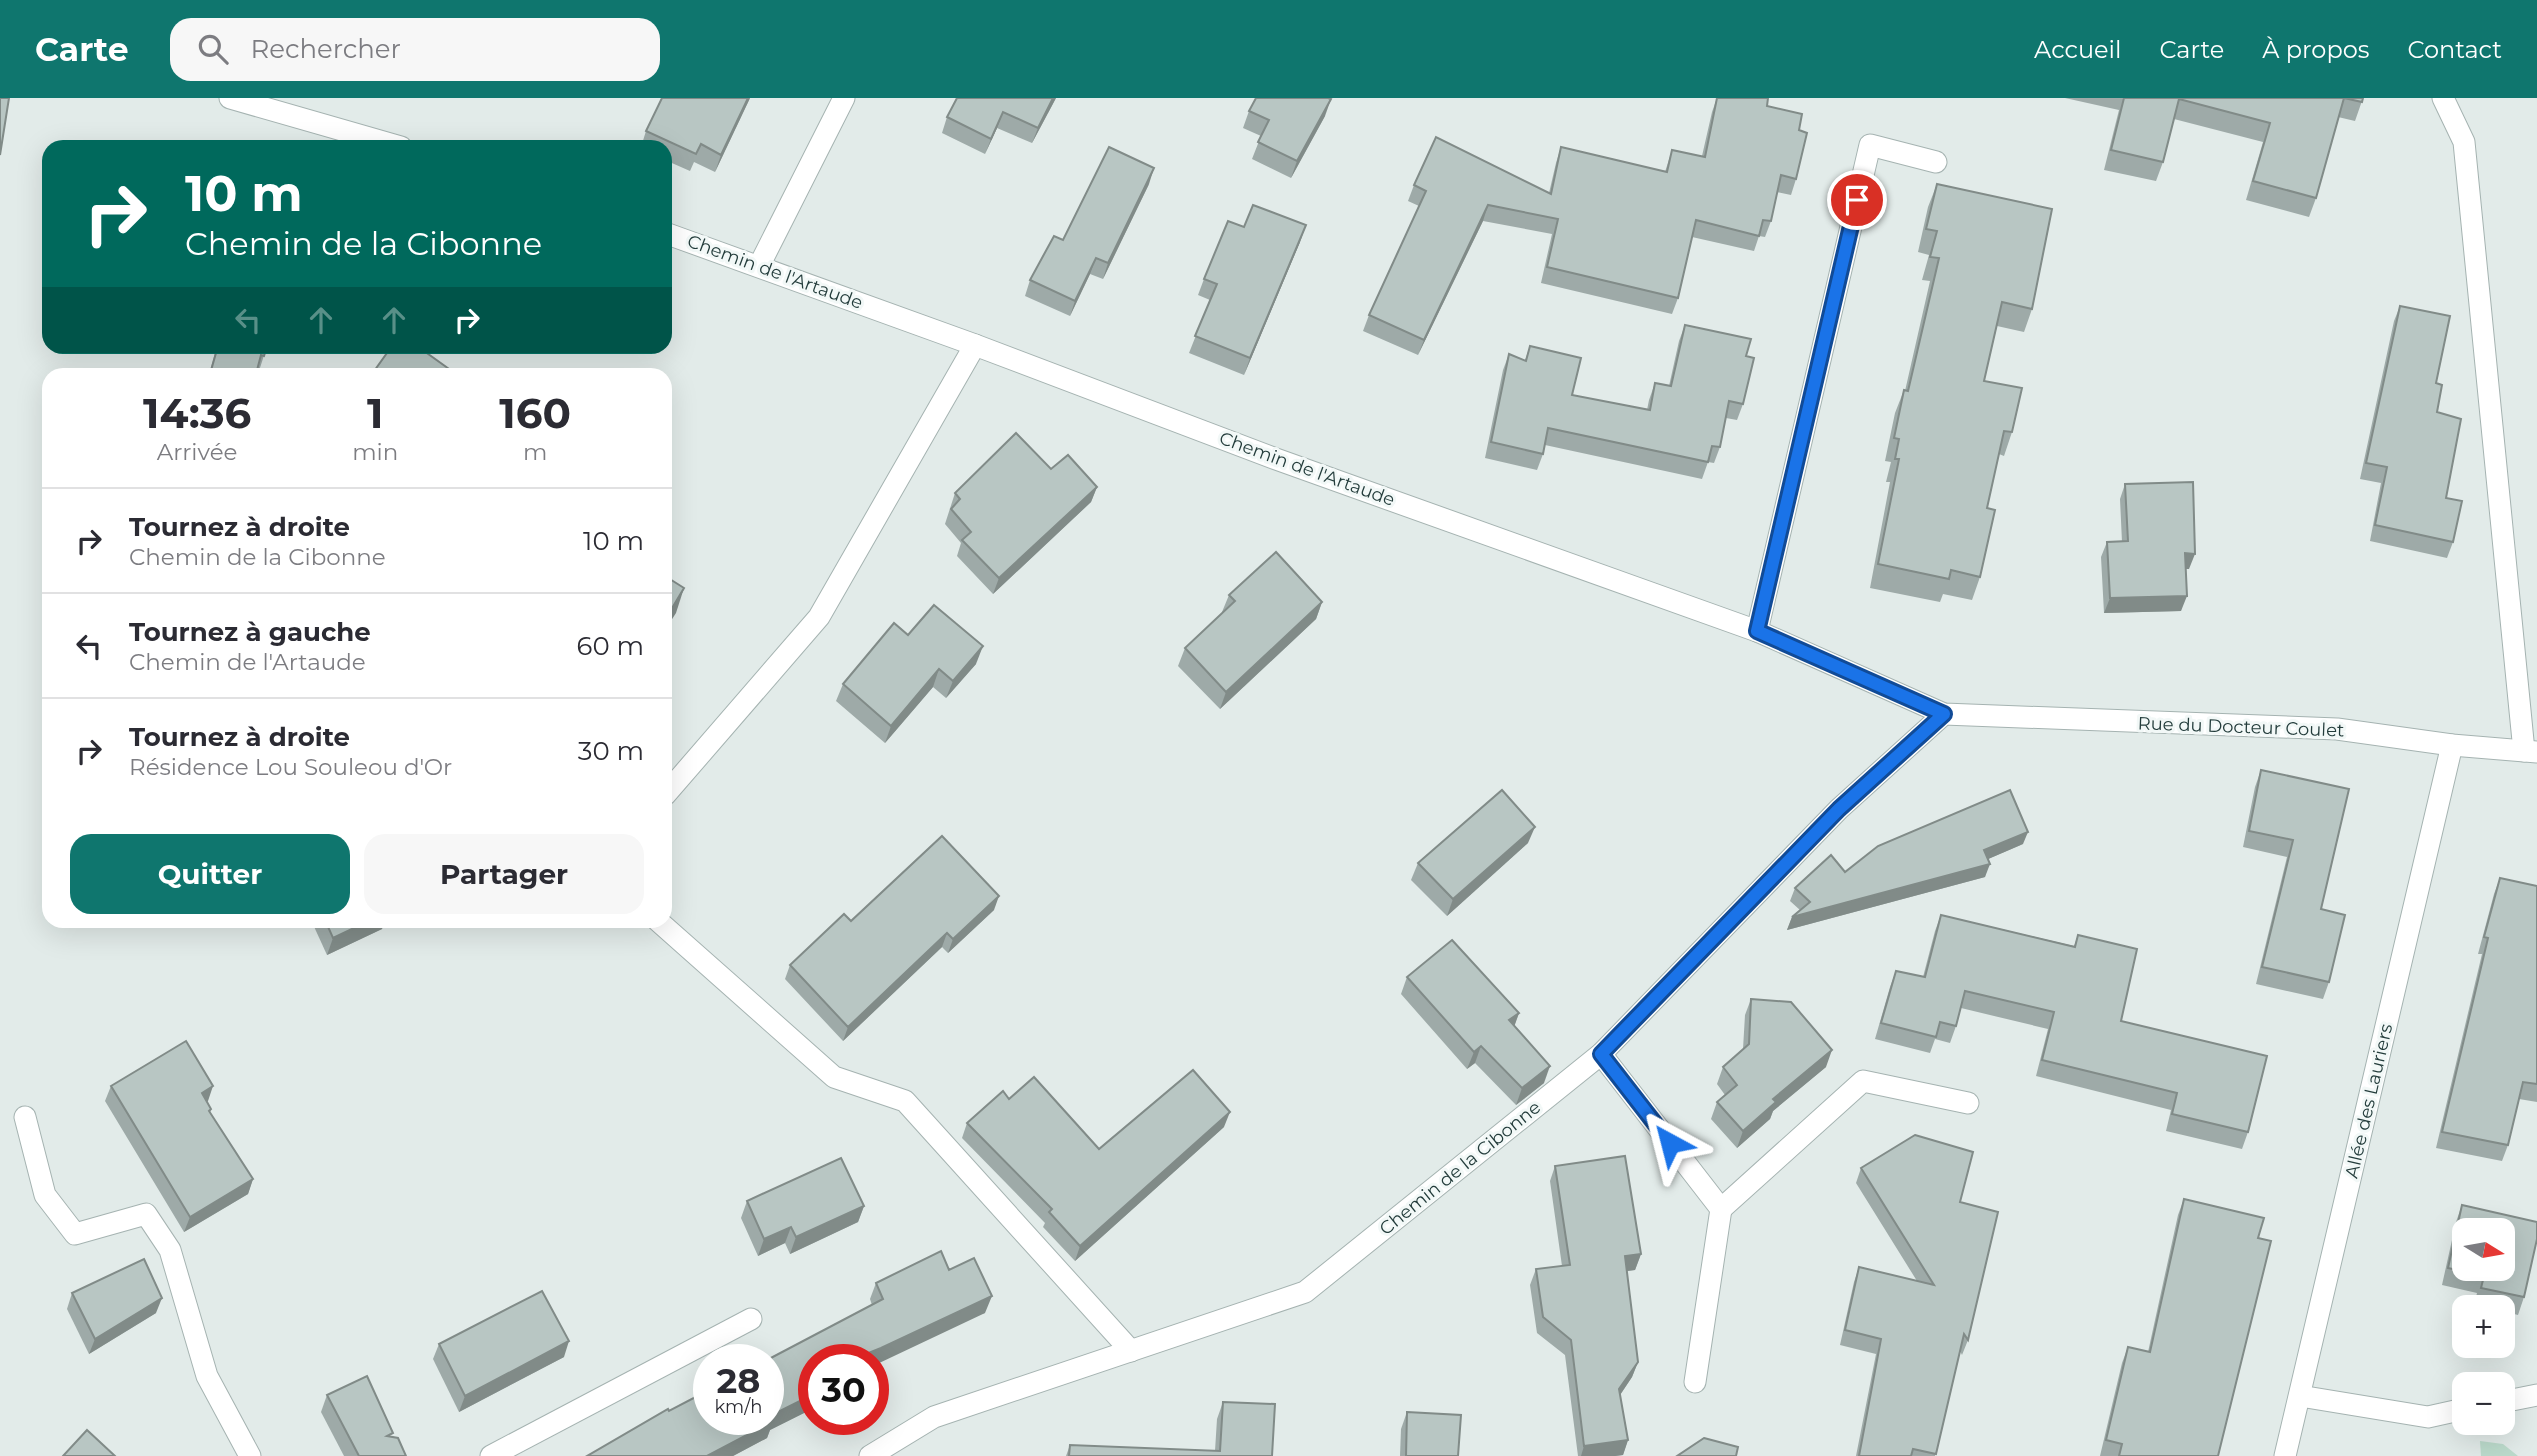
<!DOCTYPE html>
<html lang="fr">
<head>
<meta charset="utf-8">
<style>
  :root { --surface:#fff; --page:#f7f7f7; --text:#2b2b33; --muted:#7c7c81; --line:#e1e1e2; --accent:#0f766e }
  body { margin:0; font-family:Montserrat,sans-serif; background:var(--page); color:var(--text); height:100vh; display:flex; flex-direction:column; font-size:26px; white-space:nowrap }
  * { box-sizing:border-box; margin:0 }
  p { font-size:23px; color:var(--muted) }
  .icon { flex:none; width:38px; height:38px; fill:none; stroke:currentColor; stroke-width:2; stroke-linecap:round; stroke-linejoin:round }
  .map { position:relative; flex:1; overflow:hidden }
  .sheet { position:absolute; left:42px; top:270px; width:630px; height:560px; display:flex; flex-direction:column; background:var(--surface); border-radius:21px; box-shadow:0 7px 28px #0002 }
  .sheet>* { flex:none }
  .banner { position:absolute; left:42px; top:42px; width:630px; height:214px; border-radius:21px; box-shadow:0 7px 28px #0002; background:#00695c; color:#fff; overflow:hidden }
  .needle { width:46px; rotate:101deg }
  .fabs { position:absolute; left:2452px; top:1120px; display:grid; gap:14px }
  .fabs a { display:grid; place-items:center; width:63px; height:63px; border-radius:14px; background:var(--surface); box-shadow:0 7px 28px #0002; font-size:35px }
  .speed { position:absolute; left:693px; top:1246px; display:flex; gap:14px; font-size:35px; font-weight:700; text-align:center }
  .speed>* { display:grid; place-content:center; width:91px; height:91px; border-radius:50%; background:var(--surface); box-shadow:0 7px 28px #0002; line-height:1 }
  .speed small { font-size:18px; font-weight:400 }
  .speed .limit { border:10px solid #d22; background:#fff; color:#111 }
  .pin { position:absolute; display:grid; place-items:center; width:60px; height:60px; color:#fff; margin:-30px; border:4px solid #fff; border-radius:50%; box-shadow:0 2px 7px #0007 }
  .me { position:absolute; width:77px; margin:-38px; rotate:322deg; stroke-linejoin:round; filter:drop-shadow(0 0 5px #0008) }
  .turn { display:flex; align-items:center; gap:24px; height:147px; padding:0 28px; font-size:32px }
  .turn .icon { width:91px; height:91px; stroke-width:2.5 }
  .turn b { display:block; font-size:49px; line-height:60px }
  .lanes { display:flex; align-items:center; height:66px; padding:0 28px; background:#0003; justify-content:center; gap:35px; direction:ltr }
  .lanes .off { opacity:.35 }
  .eta { display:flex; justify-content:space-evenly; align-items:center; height:119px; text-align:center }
  .eta b { font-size:42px; font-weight:700; line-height:49px }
  .primary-button { display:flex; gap:14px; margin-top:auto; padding:14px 28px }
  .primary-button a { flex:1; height:80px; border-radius:21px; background:var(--accent); color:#fff; font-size:28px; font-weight:700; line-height:80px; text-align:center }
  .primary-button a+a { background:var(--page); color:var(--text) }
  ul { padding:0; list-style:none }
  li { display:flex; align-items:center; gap:21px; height:105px; padding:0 28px; border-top:2px solid var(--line) }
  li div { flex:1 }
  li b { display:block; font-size:26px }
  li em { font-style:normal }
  header { display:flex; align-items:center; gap:42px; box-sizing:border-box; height:98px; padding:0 35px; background:var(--accent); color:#fff }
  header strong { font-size:33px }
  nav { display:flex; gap:38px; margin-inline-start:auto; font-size:24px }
  .search { width:490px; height:63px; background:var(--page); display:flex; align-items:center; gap:18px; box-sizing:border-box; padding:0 24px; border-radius:21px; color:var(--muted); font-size:26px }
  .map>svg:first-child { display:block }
</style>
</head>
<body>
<header>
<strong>Carte</strong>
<div class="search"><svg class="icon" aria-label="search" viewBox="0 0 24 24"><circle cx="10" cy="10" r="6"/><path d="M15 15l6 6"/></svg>Rechercher</div>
<nav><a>Accueil</a><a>Carte</a><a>À propos</a><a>Contact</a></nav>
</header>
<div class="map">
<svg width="2537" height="1358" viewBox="0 0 2537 1358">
  <rect width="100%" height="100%" fill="#e2ebe9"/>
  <polygon fill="#bcdbcc" points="2480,1343 2503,1346 2518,1358 2481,1358"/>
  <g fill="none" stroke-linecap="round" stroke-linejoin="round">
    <g stroke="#a5b3b1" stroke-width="23">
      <g id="minor">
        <polyline points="230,0 401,49"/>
        <polyline points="2443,0 2464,44 2524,653"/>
        <polyline points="665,135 975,247 1276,361 1757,533 1944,616 2337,631 2452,647 2537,654"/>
        <polyline points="759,168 844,0"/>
        <polyline points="1757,533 1870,47 1936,64"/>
        <polyline points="665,697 819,519 975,247"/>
        <polyline points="657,822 834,979 905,1003 1131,1253"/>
        <polyline points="1601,956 1721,1111 1695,1284"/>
        <polyline points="25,1019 45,1097 75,1136 146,1116 170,1152 207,1278 250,1358"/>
        <polyline points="1721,1111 1863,983 1968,1005"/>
        <polyline points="2300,1298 2428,1319 2464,1311"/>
        <polyline points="2502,1304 2537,1297"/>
        <polyline points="491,1358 751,1221"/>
        <polyline points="870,1358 934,1319 1305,1194 1601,956 1839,711 1944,616"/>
        <polyline points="2285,1358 2452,647"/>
      </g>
    </g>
    <use href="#minor" stroke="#fff" stroke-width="21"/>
  </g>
  <g fill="#9eaaa8">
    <polygon points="662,0 750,0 715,74 694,64 690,73 665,62 665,49 641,49 646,33"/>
    <polygon points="957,0 1056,0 1032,45 997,30 985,56 942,35 947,19"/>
    <polygon points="1717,0 1767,8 1799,32 1796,81 1791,97 1777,94 1771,123 1765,139 1759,138 1754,153 1692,139 1678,200 1672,216 1541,185 1552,136 1483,123 1418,257 1363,233 1369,217 1419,108 1408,103 1414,87 1549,95 1556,65 1561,49 1665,74 1672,52 1702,58 1712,14"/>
    <polygon points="2065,0 2363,0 2355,23 2338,19 2316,100 2309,119 2246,102 2263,44 2174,21 2163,64 2156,83 2104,72 2119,12"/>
    <polygon points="1249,13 1325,18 1291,80 1252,61 1261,38 1243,30"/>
    <polygon points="1149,86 1103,181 1090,176 1070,218 1025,198 1030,182 1063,142"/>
    <polygon points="1937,86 2032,211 2024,234 1997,228 1984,283 2012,334 2004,358 1999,356 1987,410 1980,479 1972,502 1943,496 1940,504 1870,490 1890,384 1886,384 1891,364 1885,363 1895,315 1904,292 1905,293 1930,183 1922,182 1929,157 1918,154 1928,109"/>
    <polygon points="1244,129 1300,144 1244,277 1189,255 1210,202 1198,197 1204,181"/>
    <polygon points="2400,208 2436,285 2437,314 2446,400 2453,444 2447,460 2370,443 2381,385 2360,381 2394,223"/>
    <polygon points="1685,227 1746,258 1743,306 1737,322 1726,320 1720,349 1714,365 1708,364 1702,381 1545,347 1543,356 1537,372 1485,360 1503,272 1509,256 1525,262 1530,248 1572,297 1647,312 1649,302 1655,285 1669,288 1679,243"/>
    <polygon points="217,248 267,248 259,273 257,272 256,276 209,276"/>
    <polygon points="1051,371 1097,389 1091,404 993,496 957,458 961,445 945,426 955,395"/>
    <polygon points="2125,386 2189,471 2186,471 2181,513 2104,515 2101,459 2107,444 2122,444 2120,401"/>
    <polygon points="1229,497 1322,504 1316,521 1220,611 1178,568 1185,550 1223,515 1222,514"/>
    <polygon points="908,537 976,566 946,600 933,589 885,645 836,603 843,586"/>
    <polygon points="2261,672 2349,691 2321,811 2329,884 2323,901 2256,886 2287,759 2243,749 2255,689"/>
    <polygon points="1528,745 1447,818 1411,782 1418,765"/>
    <polygon points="2023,746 1988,761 1985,779 1787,832 1792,819 1800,812 1790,803 1795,790 1845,774"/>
    <polygon points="2500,780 2537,788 2537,1004 2519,1001 2508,1047 2502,1063 2436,1050 2482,856 2478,856 2494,796"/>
    <polygon points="994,812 948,855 942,849 843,943 785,881 790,867 851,823"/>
    <polygon points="1941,817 2074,848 2078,837 2121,923 2248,1034 2242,1051 2166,1033 2171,1012 2036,978 2048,931 1961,910 1956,928 1950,945 1935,941 1930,955 1875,941 1890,889 1896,873 1923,879 1935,833"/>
    <polygon points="311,822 385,822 382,831 327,857"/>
    <polygon points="1407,879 1519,915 1514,928 1544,985 1516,1007 1475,965 1467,971 1401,896"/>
    <polygon points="1751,901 1826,969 1773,1013 1770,1021 1737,1050 1711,1021 1717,1004 1725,997 1717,986 1723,969 1743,951 1745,917"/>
    <polygon points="111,988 208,1003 207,1004 211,1011 210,1015 253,1081 248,1096 184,1134 105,1003"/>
    <polygon points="1009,1001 1099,1051 1224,1029 1075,1163 1043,1129 1045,1125 962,1040 967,1025"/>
    <polygon points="1555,1068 1641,1156 1635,1172 1626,1173 1638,1264 1632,1279 1620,1297 1628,1342 1623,1357 1615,1358 1578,1358 1565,1257 1537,1235 1530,1187 1536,1171 1562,1168 1550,1083"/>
    <polygon points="1861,1070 1960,1104 1968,1242 1962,1257 1960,1253 1935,1358 1856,1358 1876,1256 1840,1247 1854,1184 1859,1169 1917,1183 1856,1085"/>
    <polygon points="2184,1101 2258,1140 2218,1358 2100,1358 2122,1265 2128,1249 2148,1254 2178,1117"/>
    <polygon points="747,1103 864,1108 858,1124 790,1156 785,1145 758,1158 741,1120"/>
    <polygon points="2462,1107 2524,1199 2518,1217 2502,1213 2502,1209 2485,1209 2474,1207 2477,1195 2442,1187 2456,1124"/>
    <polygon points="949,1172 985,1215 814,1262 810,1312 770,1332 767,1340 733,1358 587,1358 669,1313 872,1207 870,1201 876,1185"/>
    <polygon points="72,1195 156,1215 89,1256 67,1211"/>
    <polygon points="439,1246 564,1259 459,1314 433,1261"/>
    <polygon points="327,1297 391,1339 406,1358 344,1358 321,1314"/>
    <polygon points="1223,1304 1272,1358 1066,1358 1070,1347 1215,1353 1217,1321"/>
    <polygon points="1407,1314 1458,1358 1400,1358 1401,1331"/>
  </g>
  <g fill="#818b88">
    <polygon points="748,0 750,0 715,74 721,57"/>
    <polygon points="1053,0 1056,0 1032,45 1038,30"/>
    <polygon points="1331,1 1325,18 1291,80 1297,63"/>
    <polygon points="1003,14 997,30 985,56 991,41"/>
    <polygon points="1154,70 1149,86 1103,181 1108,165"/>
    <polygon points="1488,107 1483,123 1418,257 1424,242"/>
    <polygon points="1306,127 1300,144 1244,277 1250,260"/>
    <polygon points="1096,160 1090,176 1070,218 1075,203"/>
    <polygon points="1097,389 1091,404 993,496 999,480"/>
    <polygon points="2185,455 2195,456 2189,471 2179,471"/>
    <polygon points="684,490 676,515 665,532 665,522"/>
    <polygon points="2187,498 2181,513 2104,515 2110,500"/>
    <polygon points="1322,504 1316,521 1220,611 1226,594"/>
    <polygon points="983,548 976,566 946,600 953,583"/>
    <polygon points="939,571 933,589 885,645 891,628"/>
    <polygon points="1535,729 1528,745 1447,818 1453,801"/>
    <polygon points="2028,734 2023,746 1979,765 1984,752"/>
    <polygon points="1990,766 1985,779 1787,832 1792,819"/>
    <polygon points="999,798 994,812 948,855 953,841"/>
    <polygon points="371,822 385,822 382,831 327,857 333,840"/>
    <polygon points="947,835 942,849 843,943 848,929"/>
    <polygon points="1519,915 1513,932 1509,922"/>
    <polygon points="1481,948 1475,965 1467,971 1474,954"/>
    <polygon points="1832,952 1826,969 1773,1013 1770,1021 1737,1050 1743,1033 1773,1001"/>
    <polygon points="1550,968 1544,985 1516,1007 1522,990"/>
    <polygon points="213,988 208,1003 196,1010 202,995"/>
    <polygon points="1230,1014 1224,1029 1075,1163 1080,1148"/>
    <polygon points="253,1081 248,1096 184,1134 190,1119"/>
    <polygon points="864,1108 858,1124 790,1156 796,1139"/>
    <polygon points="791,1129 785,1145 758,1158 764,1141"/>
    <polygon points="1641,1156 1635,1172 1619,1174 1625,1158"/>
    <polygon points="992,1198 985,1215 875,1267 873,1268 873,1262 851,1262"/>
    <polygon points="162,1200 156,1215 89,1256 95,1241"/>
    <polygon points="569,1243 564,1259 459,1314 465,1298"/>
    <polygon points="1638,1264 1632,1279 1614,1306 1619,1291"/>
    <polygon points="814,1276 814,1291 808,1279"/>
    <polygon points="814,1296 814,1301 810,1312 770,1332 767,1340 733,1358 707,1358 770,1318"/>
    <polygon points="1628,1342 1623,1357 1615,1358 1581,1358 1584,1348"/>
  </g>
  <g fill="#b8c6c3" stroke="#818b88" stroke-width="2" fill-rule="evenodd">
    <polygon points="0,0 9,0 0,57"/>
    <polygon points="662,0 748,0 721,57 701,46 696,56 646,33"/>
    <polygon points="957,0 1053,0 1038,30 1003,14 991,41 947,19"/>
    <polygon points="1256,0 1328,0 1331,1 1297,63 1258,44 1269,22 1249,13"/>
    <polygon points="1717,0 1768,0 1767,8 1802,16 1799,32 1807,35 1796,81 1781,77 1771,123 1763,122 1759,138 1696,122 1678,200 1547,169 1558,121 1488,107 1424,242 1369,217 1426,93 1414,87 1436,39 1551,96 1561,49 1667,74 1672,52 1705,59"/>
    <polygon points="2124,0 2344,0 2316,100 2253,83 2270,25 2179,1 2163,64 2111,52"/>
    <polygon points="2344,0 2363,0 2362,4"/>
    <polygon points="1109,49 1154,70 1108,165 1096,160 1075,203 1030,182 1054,138 1063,142"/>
    <polygon points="1937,86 2052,111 2032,211 2002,204 1984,283 2022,290 2012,334 2004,333 1987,410 1995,412 1980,479 1951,472 1949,481 1878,466 1899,361 1895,361 1899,341 1894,340 1904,292 1908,293 1939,160 1930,159 1937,133 1926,131"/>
    <polygon points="1253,107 1306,127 1250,260 1195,238 1217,186 1204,181 1228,123 1244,129"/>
    <polygon points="2400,208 2450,218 2436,285 2442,287 2437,314 2461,321 2446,400 2462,403 2453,444 2375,427 2387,369 2366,365"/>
    <polygon points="1685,227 1751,241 1746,258 1754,260 1743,306 1729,303 1720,349 1712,348 1708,364 1548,330 1543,356 1491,344 1509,256 1526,263 1530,248 1581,260 1572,297 1650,312 1655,285 1671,288"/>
    <polygon points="218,248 267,248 264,258 261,257 256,276 210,276"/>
    <polygon points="392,248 417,248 456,276 372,276"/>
    <polygon points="1016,335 1051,371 1068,357 1097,389 999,480 962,442 971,434 951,411 960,401 955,395"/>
    <polygon points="2193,384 2195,456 2185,455 2187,498 2110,500 2107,444 2128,443 2125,386"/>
    <polygon points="1276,454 1322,504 1226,594 1185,550 1235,503 1229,497"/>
    <polygon points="665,478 684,490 665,522"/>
    <polygon points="934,507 983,548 953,583 939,571 891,628 843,586 894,525 908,537"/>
    <polygon points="2261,672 2349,691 2321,811 2345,817 2329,884 2262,869 2293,742 2249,733"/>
    <polygon points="1502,692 1535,729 1453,801 1418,765"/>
    <polygon points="2010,692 2028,734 1984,752 1990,766 1792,819 1810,804 1795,790 1831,757 1845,774 1878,748"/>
    <polygon points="942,738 999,798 953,841 947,835 848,929 790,867 844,816 851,823"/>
    <polygon points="2500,780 2537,788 2537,986 2523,984 2508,1047 2442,1034 2488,840 2484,839"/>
    <polygon points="1941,817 2075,849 2078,837 2137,851 2121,923 2267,958 2248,1034 2172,1016 2177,995 2042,962 2054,914 1965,893 1956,928 1940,924 1936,939 1881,925 1896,873 1925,879"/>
    <polygon points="325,822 371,822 333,840"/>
    <polygon points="1452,842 1519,915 1509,922 1550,968 1522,990 1481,948 1474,954 1407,879"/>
    <polygon points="1751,901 1791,904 1832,952 1773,1001 1776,1004 1743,1033 1717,1004 1737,987 1723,969 1749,946"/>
    <polygon points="186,943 213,988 202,995 211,1011 209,1013 253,1081 190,1119 111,988"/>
    <polygon points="1193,972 1230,1014 1080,1148 1049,1114 1052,1111 967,1025 1003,993 1009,1001 1034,979 1099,1051"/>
    <polygon points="1915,1037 1973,1054 1960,1104 1998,1114 1968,1242 1964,1236 1936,1356 1913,1351 1911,1358 1859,1358 1881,1241 1845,1232 1859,1169 1934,1187 1861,1070"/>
    <polygon points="1625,1058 1641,1156 1625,1158 1638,1264 1619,1291 1628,1342 1584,1348 1571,1242 1543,1219 1536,1171 1570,1167 1555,1068"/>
    <polygon points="841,1060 864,1108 796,1139 791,1129 764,1141 747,1103"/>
    <polygon points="2184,1101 2264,1120 2258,1140 2271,1143 2218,1358 2119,1358 2122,1346 2106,1342 2128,1249 2150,1254"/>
    <path d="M2462 1107 2537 1124V1141L2524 1199 2481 1190 2484 1178 2448 1170ZM2464 1132H2502V1171H2464Z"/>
    <polygon points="941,1153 949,1172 974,1160 992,1198 881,1250 851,1262 814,1262 814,1276 808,1279 814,1290 814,1296 770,1318 773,1323 707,1358 587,1358 668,1311 669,1313 709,1292 709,1321 768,1321 768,1262 767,1262 883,1201 876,1185"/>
    <polygon points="144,1161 162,1200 95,1241 72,1195"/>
    <polygon points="542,1193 569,1243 465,1298 439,1246"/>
    <polygon points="367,1278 393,1335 387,1338 398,1340 406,1358 359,1358 327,1297"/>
    <polygon points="1223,1304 1275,1306 1272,1358 1069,1358 1070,1347 1220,1353"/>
    <polygon points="1407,1314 1461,1317 1458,1358 1406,1358"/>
    <polygon points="87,1332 115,1358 63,1358"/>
    <polygon points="1704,1340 1738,1349 1736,1358 1677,1358"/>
  </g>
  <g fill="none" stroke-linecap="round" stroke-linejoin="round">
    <g stroke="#114b97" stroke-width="18">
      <polyline id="route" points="1670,1045 1601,956 1839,711 1944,616 1757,533 1857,102"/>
    </g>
    <use href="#route" stroke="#1a73e8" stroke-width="12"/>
  </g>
  <g text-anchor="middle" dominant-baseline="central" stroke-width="6" stroke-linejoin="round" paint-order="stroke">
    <g font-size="18" fill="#233c3b" stroke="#f2f8f7">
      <text transform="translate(775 174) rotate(20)">Chemin de l'Artaude</text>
      <text transform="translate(1307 371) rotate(20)">Chemin de l'Artaude</text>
      <text transform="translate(2241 629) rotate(2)">Rue du Docteur Coulet</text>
      <text transform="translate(2369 1003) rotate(-77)">Allée des Lauriers</text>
      <text transform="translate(1460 1070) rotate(-39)">Chemin de la Cibonne</text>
    </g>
  </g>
</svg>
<div class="fabs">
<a><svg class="needle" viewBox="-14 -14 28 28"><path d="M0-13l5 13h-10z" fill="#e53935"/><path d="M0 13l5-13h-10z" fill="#7c7c81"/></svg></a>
<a>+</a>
<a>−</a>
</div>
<div class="speed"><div>28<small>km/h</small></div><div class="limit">30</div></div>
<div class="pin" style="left:1857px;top:102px;background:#d93025"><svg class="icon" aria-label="arrive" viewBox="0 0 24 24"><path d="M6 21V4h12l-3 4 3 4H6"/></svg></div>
<svg class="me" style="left:1670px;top:1045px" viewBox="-20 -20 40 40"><path d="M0-17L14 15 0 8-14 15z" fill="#1a73e8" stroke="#fff" stroke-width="4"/></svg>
<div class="banner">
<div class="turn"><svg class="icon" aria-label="right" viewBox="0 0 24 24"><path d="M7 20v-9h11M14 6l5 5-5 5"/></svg><div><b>10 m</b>Chemin de la Cibonne</div></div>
<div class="lanes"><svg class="icon off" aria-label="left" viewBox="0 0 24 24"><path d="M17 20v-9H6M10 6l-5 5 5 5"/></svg><svg class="icon off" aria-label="ahead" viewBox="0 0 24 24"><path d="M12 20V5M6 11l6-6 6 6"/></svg><svg class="icon off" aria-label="ahead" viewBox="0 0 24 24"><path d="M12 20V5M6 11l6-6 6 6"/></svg><svg class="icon" aria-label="right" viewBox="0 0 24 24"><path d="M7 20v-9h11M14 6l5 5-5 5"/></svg></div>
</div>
<section class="sheet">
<div class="eta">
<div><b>14:36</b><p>Arrivée</p></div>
<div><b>1</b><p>min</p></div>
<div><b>160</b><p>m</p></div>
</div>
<ul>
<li><svg class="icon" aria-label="right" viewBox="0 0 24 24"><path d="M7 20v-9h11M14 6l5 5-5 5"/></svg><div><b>Tournez à droite</b><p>Chemin de la Cibonne</p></div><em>10 m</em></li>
<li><svg class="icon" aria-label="left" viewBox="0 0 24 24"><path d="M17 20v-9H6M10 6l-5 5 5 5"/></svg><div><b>Tournez à gauche</b><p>Chemin de l'Artaude</p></div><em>60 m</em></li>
<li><svg class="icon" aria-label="right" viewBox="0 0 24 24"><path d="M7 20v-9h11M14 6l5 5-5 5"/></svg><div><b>Tournez à droite</b><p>Résidence Lou Souleou d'Or</p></div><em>30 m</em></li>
</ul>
<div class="primary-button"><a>Quitter</a><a>Partager</a></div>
</section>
</div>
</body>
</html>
